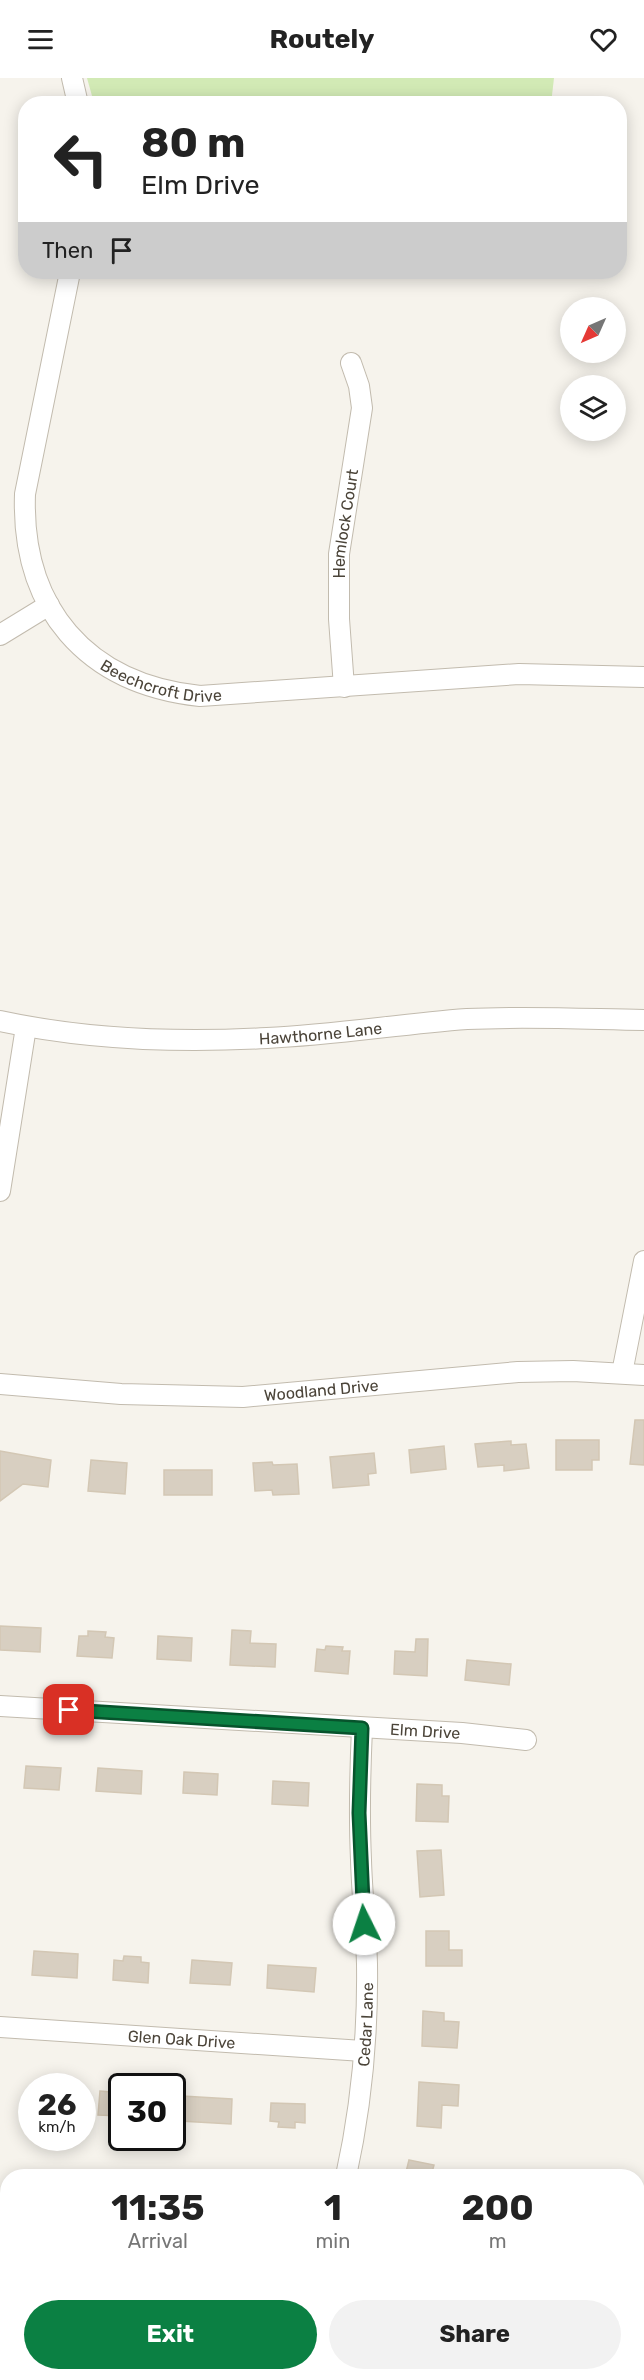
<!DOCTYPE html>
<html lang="en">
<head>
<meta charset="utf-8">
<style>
  :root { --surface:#fff; --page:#f2f2f2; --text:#222; --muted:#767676; --accent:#0b8043 }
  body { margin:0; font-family:Rubik,sans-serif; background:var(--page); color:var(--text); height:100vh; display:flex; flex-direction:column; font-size:22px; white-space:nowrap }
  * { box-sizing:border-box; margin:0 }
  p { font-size:20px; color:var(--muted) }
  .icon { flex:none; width:33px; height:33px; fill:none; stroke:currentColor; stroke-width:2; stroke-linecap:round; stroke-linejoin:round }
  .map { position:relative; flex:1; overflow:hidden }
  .panel { position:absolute; left:0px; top:2091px; width:645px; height:212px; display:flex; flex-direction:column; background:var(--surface); border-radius:24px 24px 0 0; box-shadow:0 3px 15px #0003 }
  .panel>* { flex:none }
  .banner { position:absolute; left:18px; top:18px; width:609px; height:183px; border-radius:24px; box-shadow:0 3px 15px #0003; background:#fff; color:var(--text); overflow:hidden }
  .needle { width:39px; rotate:225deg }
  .fabs { position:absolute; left:560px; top:219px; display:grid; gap:12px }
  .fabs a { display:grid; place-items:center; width:66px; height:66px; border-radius:50%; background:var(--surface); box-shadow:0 3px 15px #0003; font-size:30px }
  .speed { position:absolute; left:18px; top:1995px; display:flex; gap:12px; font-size:30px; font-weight:700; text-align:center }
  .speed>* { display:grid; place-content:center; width:78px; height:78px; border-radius:50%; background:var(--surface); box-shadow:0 3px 15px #0003; line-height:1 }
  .speed small { font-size:15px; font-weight:400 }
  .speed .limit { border:3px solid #111; border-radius:9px; background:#fff; color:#111 }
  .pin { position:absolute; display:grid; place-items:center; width:51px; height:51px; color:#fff; margin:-26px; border-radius:12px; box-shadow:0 3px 9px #0006 }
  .me { position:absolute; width:66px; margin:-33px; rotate:356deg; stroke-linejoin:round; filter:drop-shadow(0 0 4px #0008) }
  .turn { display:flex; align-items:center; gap:21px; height:126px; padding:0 24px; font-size:27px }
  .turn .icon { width:78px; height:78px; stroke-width:2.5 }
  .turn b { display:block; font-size:42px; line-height:51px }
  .then { display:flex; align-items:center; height:57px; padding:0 24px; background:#0003; gap:12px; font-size:22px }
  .eta { display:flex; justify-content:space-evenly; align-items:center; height:102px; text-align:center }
  .eta b { font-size:36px; font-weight:700; line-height:42px }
  .action { display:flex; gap:12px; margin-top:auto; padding:12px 24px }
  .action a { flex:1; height:69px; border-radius:36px; background:var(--accent); color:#fff; font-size:24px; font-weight:700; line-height:69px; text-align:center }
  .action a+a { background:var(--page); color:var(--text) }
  header { display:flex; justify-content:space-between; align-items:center; height:78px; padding:0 24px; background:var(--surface); font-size:27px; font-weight:700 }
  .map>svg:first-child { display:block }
</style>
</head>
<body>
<header><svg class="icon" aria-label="menu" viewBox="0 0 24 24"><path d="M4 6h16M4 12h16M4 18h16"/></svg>Routely<svg class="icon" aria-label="heart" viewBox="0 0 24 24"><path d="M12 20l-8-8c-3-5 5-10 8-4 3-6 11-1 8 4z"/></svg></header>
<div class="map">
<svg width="644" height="2302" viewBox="0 0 644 2302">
  <rect width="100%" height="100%" fill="#f6f3ec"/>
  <polygon fill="#d2eab5" points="87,0 554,0 551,26 94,25"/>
  <g fill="#d8cfc1" stroke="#d3c7b4" stroke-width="1.5">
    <polygon points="635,1342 644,1342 644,1387 630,1386"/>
    <polygon points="556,1362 599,1362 599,1382 592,1382 592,1392 556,1392"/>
    <polygon points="511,1363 511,1367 526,1366 529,1390 504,1393 504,1387 478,1389 475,1366"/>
    <polygon points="444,1368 446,1391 411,1395 409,1372"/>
    <polygon points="0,1373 51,1382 48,1409 23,1406 0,1423"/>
    <polygon points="374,1375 376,1395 368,1396 369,1407 333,1410 330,1379"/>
    <polygon points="91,1382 127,1385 125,1416 88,1413"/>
    <polygon points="272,1384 273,1387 297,1386 299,1416 273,1417 272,1412 255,1413 253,1385"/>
    <rect x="164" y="1392" width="48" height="25"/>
    <polygon points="0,1548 41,1550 40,1574 0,1572"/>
    <polygon points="232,1552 251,1553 250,1565 276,1566 275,1589 230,1587"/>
    <polygon points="88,1553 106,1554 105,1559 114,1560 112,1580 77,1578 79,1558 88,1558"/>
    <polygon points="158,1558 192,1560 191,1583 157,1581"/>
    <polygon points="416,1561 428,1561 427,1598 394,1596 395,1573 415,1574"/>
    <polygon points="326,1568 343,1569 342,1573 350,1573 348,1596 315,1593 317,1571 325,1572"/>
    <polygon points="467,1582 511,1586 509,1607 465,1602"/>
    <polygon points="26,1688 61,1690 59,1712 24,1710"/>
    <polygon points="98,1690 142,1693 141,1716 96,1713"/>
    <polygon points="184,1694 218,1696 217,1717 183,1715"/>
    <polygon points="273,1703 309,1705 308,1728 272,1726"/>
    <polygon points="417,1706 442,1707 442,1718 449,1718 448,1744 416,1743"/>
    <polygon points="441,1772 444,1817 420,1819 417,1773"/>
    <polygon points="426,1853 449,1853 449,1872 462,1872 462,1888 426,1888"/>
    <polygon points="34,1873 78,1876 77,1900 32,1897"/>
    <polygon points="124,1878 141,1879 141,1884 149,1885 148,1905 113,1902 114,1882 123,1883"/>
    <polygon points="192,1882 232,1885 230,1907 190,1905"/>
    <polygon points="268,1887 316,1890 314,1914 267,1910"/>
    <polygon points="423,1933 444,1935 444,1943 459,1944 457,1970 422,1968"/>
    <polygon points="419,2004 459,2007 458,2028 442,2027 441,2050 417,2048"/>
    <polygon points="100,2013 122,2015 122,2038 98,2037"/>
    <polygon points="182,2018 232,2021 231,2046 180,2043"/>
    <polygon points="271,2025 305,2026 305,2045 295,2044 295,2050 278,2049 279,2044 270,2043"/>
    <polygon points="409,2082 434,2087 431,2098 405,2098"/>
  </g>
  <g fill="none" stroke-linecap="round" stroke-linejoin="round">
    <g stroke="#c2bbae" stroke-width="22">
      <g id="minor">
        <polyline points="72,0 78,26"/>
        <path id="s1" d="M70 194 25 416C21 530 86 606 200 618L519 596 644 599"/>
        <polyline points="0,557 49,527"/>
        <path id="s2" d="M344 609 339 541V476L362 330 359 308 351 285"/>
        <path id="s3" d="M0 943C88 962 177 965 267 960 334 957 400 946 467 941 526 938 585 941 644 942"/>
        <polyline points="0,1113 26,949"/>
        <polyline points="622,1295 644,1183"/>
        <path id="s4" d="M0 1306 121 1316 243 1319 518 1294 573 1293 644 1297"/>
        <path id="s5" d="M0 1628 462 1655 526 1662"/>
        <path id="s6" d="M0 1949 363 1973"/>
        <path id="s7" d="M346 2098C361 2030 368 1957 367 1886 366 1851 362 1817 361 1782 359 1738 360 1694 362 1650"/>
        <polyline points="0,2272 8,2272"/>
        <polyline points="388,2295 510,2302"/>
      </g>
    </g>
    <use href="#minor" stroke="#fff" stroke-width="20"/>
  </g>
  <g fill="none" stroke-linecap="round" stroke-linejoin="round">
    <g stroke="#07532c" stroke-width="15">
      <polyline id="route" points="69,1632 362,1650 359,1735 364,1846"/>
    </g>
    <use href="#route" stroke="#0b8043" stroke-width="10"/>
  </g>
  <g text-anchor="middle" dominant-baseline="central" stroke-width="5" stroke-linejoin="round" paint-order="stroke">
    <g font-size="16" fill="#4b4439" stroke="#fff">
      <text stroke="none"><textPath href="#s2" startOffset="164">Hemlock Court</textPath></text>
      <text stroke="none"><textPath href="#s1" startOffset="484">Beechcroft Drive</textPath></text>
      <text stroke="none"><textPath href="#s3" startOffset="322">Hawthorne Lane</textPath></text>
      <text stroke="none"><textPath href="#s4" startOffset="322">Woodland Drive</textPath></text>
      <text stroke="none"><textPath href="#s5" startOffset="426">Elm Drive</textPath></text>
      <text stroke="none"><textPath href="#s7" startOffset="153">Cedar Lane</textPath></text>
      <text stroke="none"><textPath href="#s6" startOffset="182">Glen Oak Drive</textPath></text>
    </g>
  </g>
</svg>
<div class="fabs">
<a><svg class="needle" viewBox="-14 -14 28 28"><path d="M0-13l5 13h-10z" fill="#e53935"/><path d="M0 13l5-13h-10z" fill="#767676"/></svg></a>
<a><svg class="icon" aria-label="layers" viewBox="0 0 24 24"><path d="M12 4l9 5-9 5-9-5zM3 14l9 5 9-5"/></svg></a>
</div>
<div class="speed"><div>26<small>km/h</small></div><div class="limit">30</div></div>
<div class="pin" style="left:69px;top:1632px;background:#d93025"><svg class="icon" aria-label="arrive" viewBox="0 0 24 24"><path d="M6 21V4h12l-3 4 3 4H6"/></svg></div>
<svg class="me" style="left:364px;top:1846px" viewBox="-20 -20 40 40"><circle r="19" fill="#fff"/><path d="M0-13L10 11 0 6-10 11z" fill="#0b8043"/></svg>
<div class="banner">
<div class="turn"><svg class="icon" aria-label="left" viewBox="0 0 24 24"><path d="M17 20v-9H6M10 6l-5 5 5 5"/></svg><div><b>80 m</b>Elm Drive</div></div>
<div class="then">Then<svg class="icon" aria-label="arrive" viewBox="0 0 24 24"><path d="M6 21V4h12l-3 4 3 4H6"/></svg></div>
</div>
<section class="panel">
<div class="eta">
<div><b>11:35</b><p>Arrival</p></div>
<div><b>1</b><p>min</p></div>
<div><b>200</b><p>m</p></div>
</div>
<div class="action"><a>Exit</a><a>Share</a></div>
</section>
</div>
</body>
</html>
